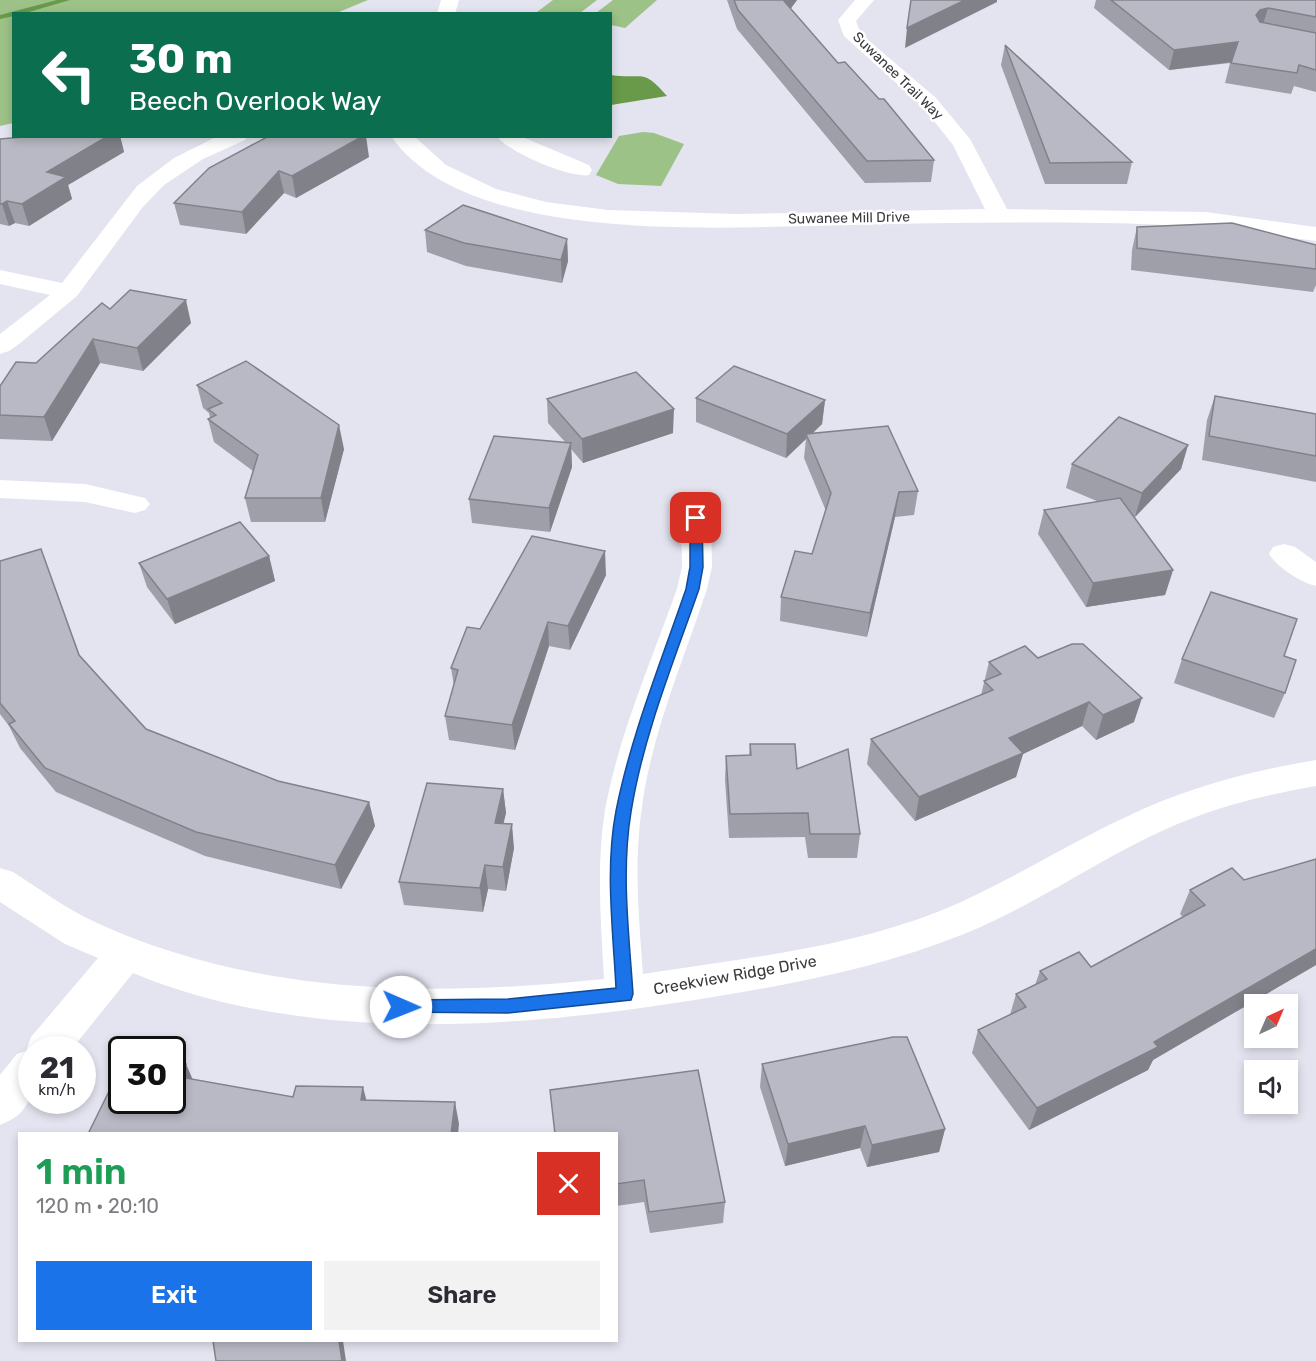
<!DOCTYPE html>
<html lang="en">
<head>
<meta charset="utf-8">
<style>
  :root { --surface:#fff; --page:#f2f2f3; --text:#2b2b33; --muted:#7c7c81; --accent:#1a73e8 }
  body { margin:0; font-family:Rubik,sans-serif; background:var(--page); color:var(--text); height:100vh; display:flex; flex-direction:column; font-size:22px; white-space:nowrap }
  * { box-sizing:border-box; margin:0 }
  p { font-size:20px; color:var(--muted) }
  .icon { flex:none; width:33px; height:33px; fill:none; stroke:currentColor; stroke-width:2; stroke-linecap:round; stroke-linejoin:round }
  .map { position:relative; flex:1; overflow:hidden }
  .sheet { position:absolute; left:18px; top:1132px; width:600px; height:210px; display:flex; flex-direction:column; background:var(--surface); border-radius:0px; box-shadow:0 3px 9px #0003 }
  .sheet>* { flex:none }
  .hud { position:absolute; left:12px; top:12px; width:600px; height:126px; border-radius:0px; box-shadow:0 3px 9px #0003; background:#0b6e4f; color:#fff; overflow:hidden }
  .needle { width:39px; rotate:44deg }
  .controls { position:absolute; left:1244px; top:994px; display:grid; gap:12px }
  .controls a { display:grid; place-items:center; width:54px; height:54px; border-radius:0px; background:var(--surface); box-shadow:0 3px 9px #0003; font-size:30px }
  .speed { position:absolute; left:18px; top:1036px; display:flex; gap:12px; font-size:30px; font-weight:700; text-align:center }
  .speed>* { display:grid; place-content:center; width:78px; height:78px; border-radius:50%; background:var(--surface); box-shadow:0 3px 9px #0003; line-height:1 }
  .speed small { font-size:15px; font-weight:400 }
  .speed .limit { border:3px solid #111; border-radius:9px; background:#fff; color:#111 }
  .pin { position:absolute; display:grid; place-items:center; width:51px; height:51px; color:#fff; margin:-26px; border-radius:12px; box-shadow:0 3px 9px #0006 }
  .me { position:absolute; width:66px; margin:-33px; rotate:91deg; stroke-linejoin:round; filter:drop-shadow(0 0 4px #0008) }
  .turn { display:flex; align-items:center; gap:21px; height:126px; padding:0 18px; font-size:27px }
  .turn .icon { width:78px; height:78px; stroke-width:2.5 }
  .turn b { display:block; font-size:42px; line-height:51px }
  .round { display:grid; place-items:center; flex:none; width:63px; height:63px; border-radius:0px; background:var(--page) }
  .head { display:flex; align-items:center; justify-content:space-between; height:102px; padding:0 18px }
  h1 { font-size:36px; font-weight:600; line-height:45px; color:#1e9e55 }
  .action { display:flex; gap:12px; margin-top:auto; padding:12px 18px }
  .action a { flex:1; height:69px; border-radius:0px; background:var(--accent); color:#fff; font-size:24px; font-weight:600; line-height:69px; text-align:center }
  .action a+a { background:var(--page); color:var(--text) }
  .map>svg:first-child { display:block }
</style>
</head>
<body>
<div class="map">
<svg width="1316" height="1361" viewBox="0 0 1316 1361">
  <rect width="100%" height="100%" fill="#e3e4ef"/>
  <g fill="#9dc288">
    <polygon points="0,0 368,0 334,14 14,14 13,123 0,126"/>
    <polygon points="553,0 597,0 580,13 537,12"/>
    <polygon points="613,0 657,0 625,28 611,25 610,14 596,13"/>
    <polygon points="643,132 654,133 684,144 661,186 618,184 596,175 619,136"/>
  </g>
  <path fill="#689a4a" d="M611 75C644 80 642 67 667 96L611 105Z"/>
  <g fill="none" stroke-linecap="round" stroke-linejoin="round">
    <polygon fill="#689a4a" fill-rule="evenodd" points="57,0 70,0 22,14 14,14 14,16 0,19 0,15"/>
    <g fill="#fff" fill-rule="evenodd">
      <polygon points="441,0 459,0 455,14 437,14"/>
      <path d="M855 0H874L856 21 861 34 936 98 970 139 1007 209 1206 212 1316 227V241C1243 231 1171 223 1098 223 1013 222 929 223 845 225 725 227 467 247 391 136H414L446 165 496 189 546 202 608 210 736 214 985 209 953 145 922 106 844 36 838 20Z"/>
      <polygon points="218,136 248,136 245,140 203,159 164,185 142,208 77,296 19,344 9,351 0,354 0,334 50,295 0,284 0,270 62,283 137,186 174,158"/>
      <path d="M497 136H520L589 165 592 170 589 175C571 179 507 152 497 136Z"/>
      <polygon points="0,480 85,484 145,498 150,504 145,510 135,513 85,502 0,498"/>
      <path d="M696 509 706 511 711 518 712 567 707 589C683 662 650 736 641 814 634 867 639 921 643 974 741 959 847 948 940 911 1004 885 1063 846 1126 817 1186 788 1250 771 1316 760V786C1271 794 1227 804 1185 821 1108 852 1041 903 964 934 882 967 794 984 707 998 524 1028 308 1046 133 973L71 1050H32C32 1085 38 1111 0 1125V1075L17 1054 26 1051 31 1037 98 958 65 944 0 902V868L13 872C40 889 66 909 95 922 255 996 432 997 604 979 601 923 596 866 605 810 619 734 651 662 677 589L682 567 681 518 686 511Z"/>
      <path d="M1284 544 1295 547 1316 562V586C1300 582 1278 568 1269 554L1273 547Z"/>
    </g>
  </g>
  <g fill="#9e9fa9">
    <polygon points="727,0 797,0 790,9 838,63 934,160 931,182 865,183 737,29"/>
    <polygon points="1096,0 1316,0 1316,92 1294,86 1291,94 1225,83 1230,63 1169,70 1094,8"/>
    <polygon points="1005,45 1132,162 1127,184 1045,184 1001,65"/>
    <polygon points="35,136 120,136 124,152 68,185 72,199 29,226 15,223 9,226 0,224 0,139"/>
    <polygon points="369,157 296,198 284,193 246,234 180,225 174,203 209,168"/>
    <polygon points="1137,227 1316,245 1316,285 1313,292 1131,270 1132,250"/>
    <polygon points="425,230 567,239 568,261 562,283 466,266 427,252"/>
    <polygon points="110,309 191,323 143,371 100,363 52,441 0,439 0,386 36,363"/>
    <polygon points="197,385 344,449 325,522 251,522 245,498 253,471 214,442 208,419 210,418 209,413 203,408"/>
    <polygon points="1215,396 1316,414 1316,482 1202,460 1207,420"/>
    <polygon points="696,398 825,400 822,424 812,434 918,491 914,515 895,517 867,637 780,621 781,597 812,554 826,511 804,458 806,439 786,458 696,422"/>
    <polygon points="547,399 673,433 583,463 571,449 572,467 550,532 472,523 469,499 566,443 548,423"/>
    <polygon points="1188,445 1181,469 1135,517 1133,517 1173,570 1165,595 1086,607 1038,534 1044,510 1099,502 1066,488 1072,464"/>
    <polygon points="41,549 80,656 146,729 278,781 369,802 375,826 341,889 205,856 56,792 20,748 9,726 0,714 0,561"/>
    <polygon points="269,556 275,581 175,624 147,587 139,563"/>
    <polygon points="606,575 570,650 549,646 515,750 449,740 445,716 454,686 451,668 480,629"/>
    <polygon points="1038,658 1134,722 1096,740 1082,726 1023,754 1016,777 915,821 867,764 871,739 981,695 989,662"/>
    <polygon points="1182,659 1285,693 1274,718 1174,683"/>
    <polygon points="750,744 797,769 860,834 857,858 808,858 805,837 729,838 725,780 726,756 749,755"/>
    <polygon points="503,789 506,813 503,823 514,848 506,891 488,889 483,912 404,905 399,882"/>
    <polygon points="1316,859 1316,965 1153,1060 1148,1070 1029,1130 972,1053 978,1030 1010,1015 1016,994 1035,985 1040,971 1091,967 1183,917 1180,914 1190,890 1244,880"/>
    <polygon points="762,1064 945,1129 939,1152 867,1167 860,1148 785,1166 760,1087"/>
    <polygon points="616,1134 725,1202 723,1223 650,1233 644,1202 616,1206"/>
  </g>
  <g fill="#818289">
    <polygon points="784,0 797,0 782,21 784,1"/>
    <polygon points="965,0 997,0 997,2 905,48 907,28"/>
    <polygon points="1268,8 1262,28 1256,15 1260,10"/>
    <polygon points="1238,42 1232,62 1169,70 1174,50"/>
    <polygon points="108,136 120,136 124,152 68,185 72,199 29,226 22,204 47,172"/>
    <polygon points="363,136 366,136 369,157 296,198 292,176"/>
    <polygon points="279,171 284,193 246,234 242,212"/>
    <polygon points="7,201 15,223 9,226 2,204"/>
    <polygon points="567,239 568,261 562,283 561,260"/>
    <polygon points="186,300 191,323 143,371 137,348"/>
    <polygon points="93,339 100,363 52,441 44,417"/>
    <polygon points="825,400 822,424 808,437 806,434 806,439 786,458 787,434"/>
    <polygon points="674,409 673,433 583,463 582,439"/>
    <polygon points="339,425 344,449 325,522 321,498"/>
    <polygon points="571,443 572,467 550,532 549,508"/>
    <polygon points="1188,445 1181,469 1135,517 1142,493"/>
    <polygon points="899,492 895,517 867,637 870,613"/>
    <polygon points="605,551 606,575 570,650 568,626"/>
    <polygon points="269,556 275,581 175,624 167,599"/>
    <polygon points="1173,570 1165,595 1086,607 1093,583"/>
    <polygon points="548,622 549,646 515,750 512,725"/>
    <polygon points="1142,698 1134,722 1096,740 1103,715"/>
    <polygon points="1089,702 1082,726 1023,754 1016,777 915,821 919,797 1009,738"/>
    <polygon points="503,789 506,813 498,847 495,823"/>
    <polygon points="369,802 375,826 341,889 335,865"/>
    <polygon points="512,824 514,848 506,891 503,867"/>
    <polygon points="485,865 488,889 483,912 480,888"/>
    <polygon points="1316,949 1316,965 1153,1060 1148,1070 1029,1130 1037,1108"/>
    <polygon points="186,1064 196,1087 180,1077"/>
    <polygon points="363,1087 369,1110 361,1100"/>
    <polygon points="455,1102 459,1124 458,1134 451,1134"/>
    <polygon points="865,1126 860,1148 785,1166 788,1144"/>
    <polygon points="945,1129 939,1152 867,1167 872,1145"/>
    <polygon points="339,1341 343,1341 346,1361 342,1361"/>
  </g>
  <g fill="#b8b9c4" stroke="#818289" stroke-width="1.5">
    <polygon points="734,0 784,0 784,1 838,63 845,62 879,99 884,99 934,160 867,161 738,10"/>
    <polygon points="911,0 965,0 907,28"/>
    <polygon points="1111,0 1316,0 1316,17 1268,8 1260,10 1256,15 1260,22 1316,33 1316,70 1299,65 1297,73 1231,63 1238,42 1174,50"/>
    <polygon points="1005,45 1132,162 1050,163"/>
    <polygon points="35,136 108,136 47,172 66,177 22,204 7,201 2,204 0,204 0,139"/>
    <polygon points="269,136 363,136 292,176 279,171 242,212 174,203 209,168"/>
    <polygon points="463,205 567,239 561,260 464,243 425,230"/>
    <polygon points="1232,223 1316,245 1316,269 1137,248 1137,227"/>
    <polygon points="130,290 186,300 137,348 93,339 44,417 0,415 0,386 16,362 36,363 102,303 110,309"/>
    <polygon points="246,361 339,425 321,498 245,498 258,455 208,419 216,415 208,409 222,403 197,385"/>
    <polygon points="734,366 825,400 787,434 696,398"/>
    <polygon points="636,372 674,409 582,439 547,399"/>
    <polygon points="1215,396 1316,414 1316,456 1209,436"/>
    <polygon points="1119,417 1188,445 1142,493 1072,464"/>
    <polygon points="888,426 918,491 899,492 870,613 781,597 795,551 812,554 831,493 806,434"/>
    <polygon points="494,436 571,443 549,508 469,499"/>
    <polygon points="1120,498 1173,570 1093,583 1044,510"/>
    <polygon points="240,522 269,556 167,599 139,563"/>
    <polygon points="532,536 605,551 568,626 548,622 512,725 445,716 458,670 451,668 467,627 480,629"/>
    <polygon points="41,549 79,655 146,729 278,781 369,802 335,865 196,832 45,768 9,724 15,721 0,703 0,561"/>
    <polygon points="1211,592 1297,619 1284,656 1296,660 1285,693 1182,659"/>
    <polygon points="1072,644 1083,644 1142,698 1103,715 1089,702 1009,738 1023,753 919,797 871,739 993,690 984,681 1001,674 989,662 1025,646 1038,658"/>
    <polygon points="750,744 795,744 797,769 848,749 860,834 810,834 808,813 730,814 726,756 751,755"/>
    <polygon points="427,783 503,789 495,823 512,824 503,867 485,865 480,888 399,882"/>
    <polygon points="1316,859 1316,949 1154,1042 1158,1047 1037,1108 978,1030 1026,1007 1016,994 1047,979 1040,971 1079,952 1091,967 1205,905 1190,890 1232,868 1244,880"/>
    <polygon points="893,1037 907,1037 945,1129 872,1145 865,1126 788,1144 762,1064"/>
    <polygon points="172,1062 186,1064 180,1077 293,1097 296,1086 363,1087 361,1100 455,1102 451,1134 88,1134 122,1065 122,1101 172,1101"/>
    <polygon points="698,1070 725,1202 649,1212 644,1180 616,1184 616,1134 555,1134 550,1090"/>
    <polygon points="213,1341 339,1341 342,1361 216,1361"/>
  </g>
  <path fill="#1a73e8" stroke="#114b97" stroke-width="1.5" d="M696 515 702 518 703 567 699 589C674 661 643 736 631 812 621 872 629 934 633 994L631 1000 508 1013 395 1012 393 1007 395 1002 401 1000 508 999 616 988C613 930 605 868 616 811 631 735 661 662 686 589L690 567V518Z"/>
  <g text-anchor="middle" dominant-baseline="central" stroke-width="5" stroke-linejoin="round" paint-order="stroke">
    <g font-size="14" fill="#3a3a3f" stroke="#fff">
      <text transform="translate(898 76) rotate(44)">Suwanee Trail Way</text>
      <text transform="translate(849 218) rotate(-1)">Suwanee Mill Drive</text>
    </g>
    <g font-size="16" fill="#3a3a3f" stroke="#fff">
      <text transform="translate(735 975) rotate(-10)">Creekview Ridge Drive</text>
    </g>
  </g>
</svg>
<div class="controls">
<a><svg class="needle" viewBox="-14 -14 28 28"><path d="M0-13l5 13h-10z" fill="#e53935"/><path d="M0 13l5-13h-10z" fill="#7c7c81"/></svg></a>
<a><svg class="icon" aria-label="sound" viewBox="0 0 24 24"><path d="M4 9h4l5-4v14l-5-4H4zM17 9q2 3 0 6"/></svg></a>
</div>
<div class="speed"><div>21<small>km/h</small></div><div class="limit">30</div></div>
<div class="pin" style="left:696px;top:518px;background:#d93025"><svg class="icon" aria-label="arrive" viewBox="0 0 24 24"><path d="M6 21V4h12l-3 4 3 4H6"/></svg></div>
<svg class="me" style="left:401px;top:1007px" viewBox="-20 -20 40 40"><circle r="19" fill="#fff"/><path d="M0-13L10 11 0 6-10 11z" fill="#1a73e8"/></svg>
<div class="hud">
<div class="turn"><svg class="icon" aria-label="left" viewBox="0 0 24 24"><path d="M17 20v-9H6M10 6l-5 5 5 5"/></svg><div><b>30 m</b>Beech Overlook Way</div></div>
</div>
<section class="sheet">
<div class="head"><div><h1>1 min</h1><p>120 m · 20:10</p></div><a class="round" style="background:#d93025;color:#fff"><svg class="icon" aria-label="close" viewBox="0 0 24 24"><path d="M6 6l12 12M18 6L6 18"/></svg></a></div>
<div class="action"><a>Exit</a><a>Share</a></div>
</section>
</div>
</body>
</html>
